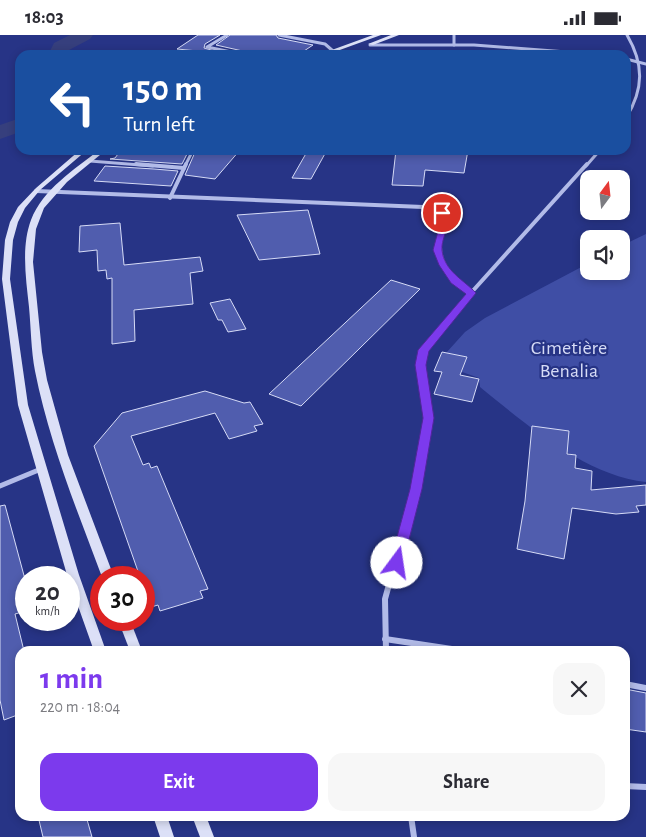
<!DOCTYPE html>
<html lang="en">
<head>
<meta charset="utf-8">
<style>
  :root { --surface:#fff; --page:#f7f7f7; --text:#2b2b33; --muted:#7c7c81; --accent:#7c3aed }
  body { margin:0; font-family:"Alegreya Sans",sans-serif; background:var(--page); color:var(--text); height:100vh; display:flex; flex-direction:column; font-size:19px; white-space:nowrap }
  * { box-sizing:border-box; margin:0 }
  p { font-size:16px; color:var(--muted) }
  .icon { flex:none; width:28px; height:28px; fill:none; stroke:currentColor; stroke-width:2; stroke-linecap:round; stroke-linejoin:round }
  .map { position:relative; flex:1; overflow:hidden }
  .sheet { position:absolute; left:15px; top:611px; width:615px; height:175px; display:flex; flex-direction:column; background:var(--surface); border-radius:15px; box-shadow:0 2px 8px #0003 }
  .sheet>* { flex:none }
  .hud { position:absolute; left:15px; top:15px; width:616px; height:105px; border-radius:15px; box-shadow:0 2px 8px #0003; background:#1a4fa0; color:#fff; overflow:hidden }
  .needle { width:32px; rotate:15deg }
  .controls { position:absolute; left:580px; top:135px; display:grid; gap:10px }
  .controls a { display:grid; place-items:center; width:50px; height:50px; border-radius:10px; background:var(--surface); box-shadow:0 2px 8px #0003; font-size:25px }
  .speed { position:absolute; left:15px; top:531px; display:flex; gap:10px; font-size:25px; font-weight:700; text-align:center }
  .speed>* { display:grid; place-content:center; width:65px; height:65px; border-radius:50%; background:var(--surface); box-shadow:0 2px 8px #0003; line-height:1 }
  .speed small { font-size:12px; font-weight:400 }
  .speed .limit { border:8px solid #d22; background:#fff; color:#111 }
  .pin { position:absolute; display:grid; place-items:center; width:42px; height:42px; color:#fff; margin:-21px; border:2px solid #fff; border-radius:50%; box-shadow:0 1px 5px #0007 }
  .me { position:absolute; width:55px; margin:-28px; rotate:14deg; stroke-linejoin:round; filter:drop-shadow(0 0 4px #0008) }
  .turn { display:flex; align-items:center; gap:18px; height:105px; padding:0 25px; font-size:22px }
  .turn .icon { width:65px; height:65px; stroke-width:2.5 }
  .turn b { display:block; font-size:35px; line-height:42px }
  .round { display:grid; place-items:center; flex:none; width:52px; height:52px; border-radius:15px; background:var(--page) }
  .overview { display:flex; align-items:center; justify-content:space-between; height:85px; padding:0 25px }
  h1 { font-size:30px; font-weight:700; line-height:38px; color:var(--accent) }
  .button { display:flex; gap:10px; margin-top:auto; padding:10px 25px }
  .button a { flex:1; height:58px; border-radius:15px; background:var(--accent); color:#fff; font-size:20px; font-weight:700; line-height:58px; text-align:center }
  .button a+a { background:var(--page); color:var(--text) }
  .status { display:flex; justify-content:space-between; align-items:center; height:35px; padding:0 25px; background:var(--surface); direction:ltr }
  .status svg { height:14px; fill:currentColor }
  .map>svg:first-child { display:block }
</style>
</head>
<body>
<div class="status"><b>18:03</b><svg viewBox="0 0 49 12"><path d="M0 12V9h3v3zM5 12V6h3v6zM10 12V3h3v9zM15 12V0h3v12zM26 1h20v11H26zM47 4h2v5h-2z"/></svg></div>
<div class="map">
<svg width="646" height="802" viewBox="0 0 646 802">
  <rect width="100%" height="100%" fill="#273486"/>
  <path fill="#3f4ea5" d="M646 199V447C585 440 527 390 480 352L479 343 437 328 465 297 485 283 589 228V236H621V211Z"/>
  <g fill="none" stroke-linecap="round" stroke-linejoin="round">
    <g fill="#363f7d" fill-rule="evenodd">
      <polygon points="70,0 93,0 90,4 69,15 68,20 48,20 54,8"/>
      <polygon points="20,83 20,97 0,104 0,90"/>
    </g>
  </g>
  <g fill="#505dae" stroke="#d6dbf6">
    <polygon points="198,0 220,0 205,9 204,13 229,20 192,20 198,16 177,14"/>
    <polygon points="230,0 276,0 278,3 313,10 298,20 249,20 247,17 216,10"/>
    <polygon points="121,115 189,115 182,129 110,124 115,123"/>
    <polygon points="196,115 240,115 215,144 185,140"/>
    <polygon points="308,115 327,115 311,144 292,143"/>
    <polygon points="396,115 468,115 464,138 425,135 423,151 392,150"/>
    <polygon points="105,131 154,134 178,136 171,151 94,146"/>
    <polygon points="308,175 320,219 259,225 237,180"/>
    <polygon points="120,188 124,230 200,222 203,236 190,238 193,269 134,275 135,306 112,309 112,243 107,244 106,235 98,236 97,215 79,217 80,191"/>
    <polygon points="391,245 420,254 301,371 269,359"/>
    <polygon points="230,264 246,294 228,297 222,285 218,285 210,268"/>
    <polygon points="442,317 467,322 460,340 479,344 472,367 434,359 442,337 434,336"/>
    <polygon points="205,356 244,368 250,367 263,389 254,391 257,396 229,404 215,378 131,401 143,430 149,428 151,433 157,431 208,554 200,556 203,563 160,576 158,570 151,572 144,552 144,542 140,542 94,411 122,378"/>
    <polygon points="532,391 569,396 567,419 576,420 575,433 592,436 591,455 646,450 646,470 636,471 639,477 616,479 572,473 564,524 517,514 525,466"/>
    <polygon points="5,470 26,548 26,576 15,579 24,616 20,616 20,679 4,685 0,665 0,471"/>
    <polygon points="625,654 646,658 646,697 625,694"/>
    <polygon points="38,781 86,781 92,802 43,802"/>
  </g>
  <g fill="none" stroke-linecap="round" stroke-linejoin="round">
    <g stroke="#b2bbe8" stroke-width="3">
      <polyline points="227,0 207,12 246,20"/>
      <polyline points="279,0 325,9 333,16"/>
      <polyline points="454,0 454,10"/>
      <polyline points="370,10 474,10 606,20"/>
      <polyline points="626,24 646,29"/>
      <path d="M626 83C644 54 644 29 627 0"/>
      <polyline points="90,126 153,131"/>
      <polyline points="185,131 193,115"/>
      <polyline points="586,131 600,115"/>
    </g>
    <g stroke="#b2bbe8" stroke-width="4">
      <polyline points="136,129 184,133"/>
      <path d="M36 156 423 172 442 178C445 189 441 199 440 210 439 231 456 246 471 258"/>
      <polyline points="170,163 186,129"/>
      <polyline points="436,299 461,269 587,129"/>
    </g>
    <g stroke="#b2bbe8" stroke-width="5">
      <polyline points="0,451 41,434"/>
      <path d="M398 518C410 474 423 430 428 384 430 365 417 347 420 327 423 315 430 308 438 298"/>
    </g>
    <g stroke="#b2bbe8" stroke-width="6">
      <polyline points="385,604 465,616"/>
      <polyline points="386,616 385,564 398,517"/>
      <polyline points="625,649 646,653"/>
      <polyline points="625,751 646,752"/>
      <polyline points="411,781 414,802"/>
    </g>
    <g fill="#dce0f7" fill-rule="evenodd">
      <polygon points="373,0 381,0 326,20 318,20"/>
      <polygon points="391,0 399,0 373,10 368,9"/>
      <polygon points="80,115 87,115 40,155 25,173 18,187 13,205 10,244 28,370 79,540 106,616 94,616 67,540 18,370 2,244 5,205 10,187 18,172 36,153"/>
      <path d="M99 115H106L67 147 44 173 36 194 33 227 42 317 47 345 68 420 114 542H102C77 475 49 407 35 336 31 315 31 293 29 272 26 244 21 212 31 185 43 154 74 135 99 115Z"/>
      <polygon points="118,585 130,585 142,616 130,616"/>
      <polygon points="153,781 167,781 174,802 160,802"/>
      <polygon points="192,781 206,781 214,802 200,802"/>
    </g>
  </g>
  <path fill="#7c3aed" stroke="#51269a" d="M440 177H445C453 190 441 201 442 215 444 236 464 245 476 258L429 316 426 330 434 383 422 454 403 528 397 533 390 528 410 454 423 383 415 330 418 315 466 259 451 248 439 230 433 215 441 185Z"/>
  <g text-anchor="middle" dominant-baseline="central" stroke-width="4.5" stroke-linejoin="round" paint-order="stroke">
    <g font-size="20" fill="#d6dbf6" stroke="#273486">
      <text x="569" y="313">Cimetière<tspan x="569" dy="23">Benalia</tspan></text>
    </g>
  </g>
</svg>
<div class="controls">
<a><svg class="needle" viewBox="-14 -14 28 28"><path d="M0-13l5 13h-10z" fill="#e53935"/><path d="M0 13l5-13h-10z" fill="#7c7c81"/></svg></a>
<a><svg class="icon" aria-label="sound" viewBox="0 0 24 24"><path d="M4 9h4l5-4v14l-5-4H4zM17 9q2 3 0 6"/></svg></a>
</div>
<div class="speed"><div>20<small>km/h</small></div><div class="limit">30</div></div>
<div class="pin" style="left:442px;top:178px;background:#d93025"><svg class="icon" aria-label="arrive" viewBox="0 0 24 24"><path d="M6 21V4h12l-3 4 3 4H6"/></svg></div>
<svg class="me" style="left:397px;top:528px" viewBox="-20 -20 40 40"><circle r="19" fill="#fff"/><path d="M0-13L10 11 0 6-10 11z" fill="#7c3aed"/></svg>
<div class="hud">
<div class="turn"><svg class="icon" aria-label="left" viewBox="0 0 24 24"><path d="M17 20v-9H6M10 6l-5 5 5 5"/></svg><div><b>150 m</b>Turn left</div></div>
</div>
<section class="sheet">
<div class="overview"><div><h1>1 min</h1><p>220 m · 18:04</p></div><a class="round"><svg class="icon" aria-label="close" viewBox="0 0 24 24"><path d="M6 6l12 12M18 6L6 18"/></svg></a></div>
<div class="button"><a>Exit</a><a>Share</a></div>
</section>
</div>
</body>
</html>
